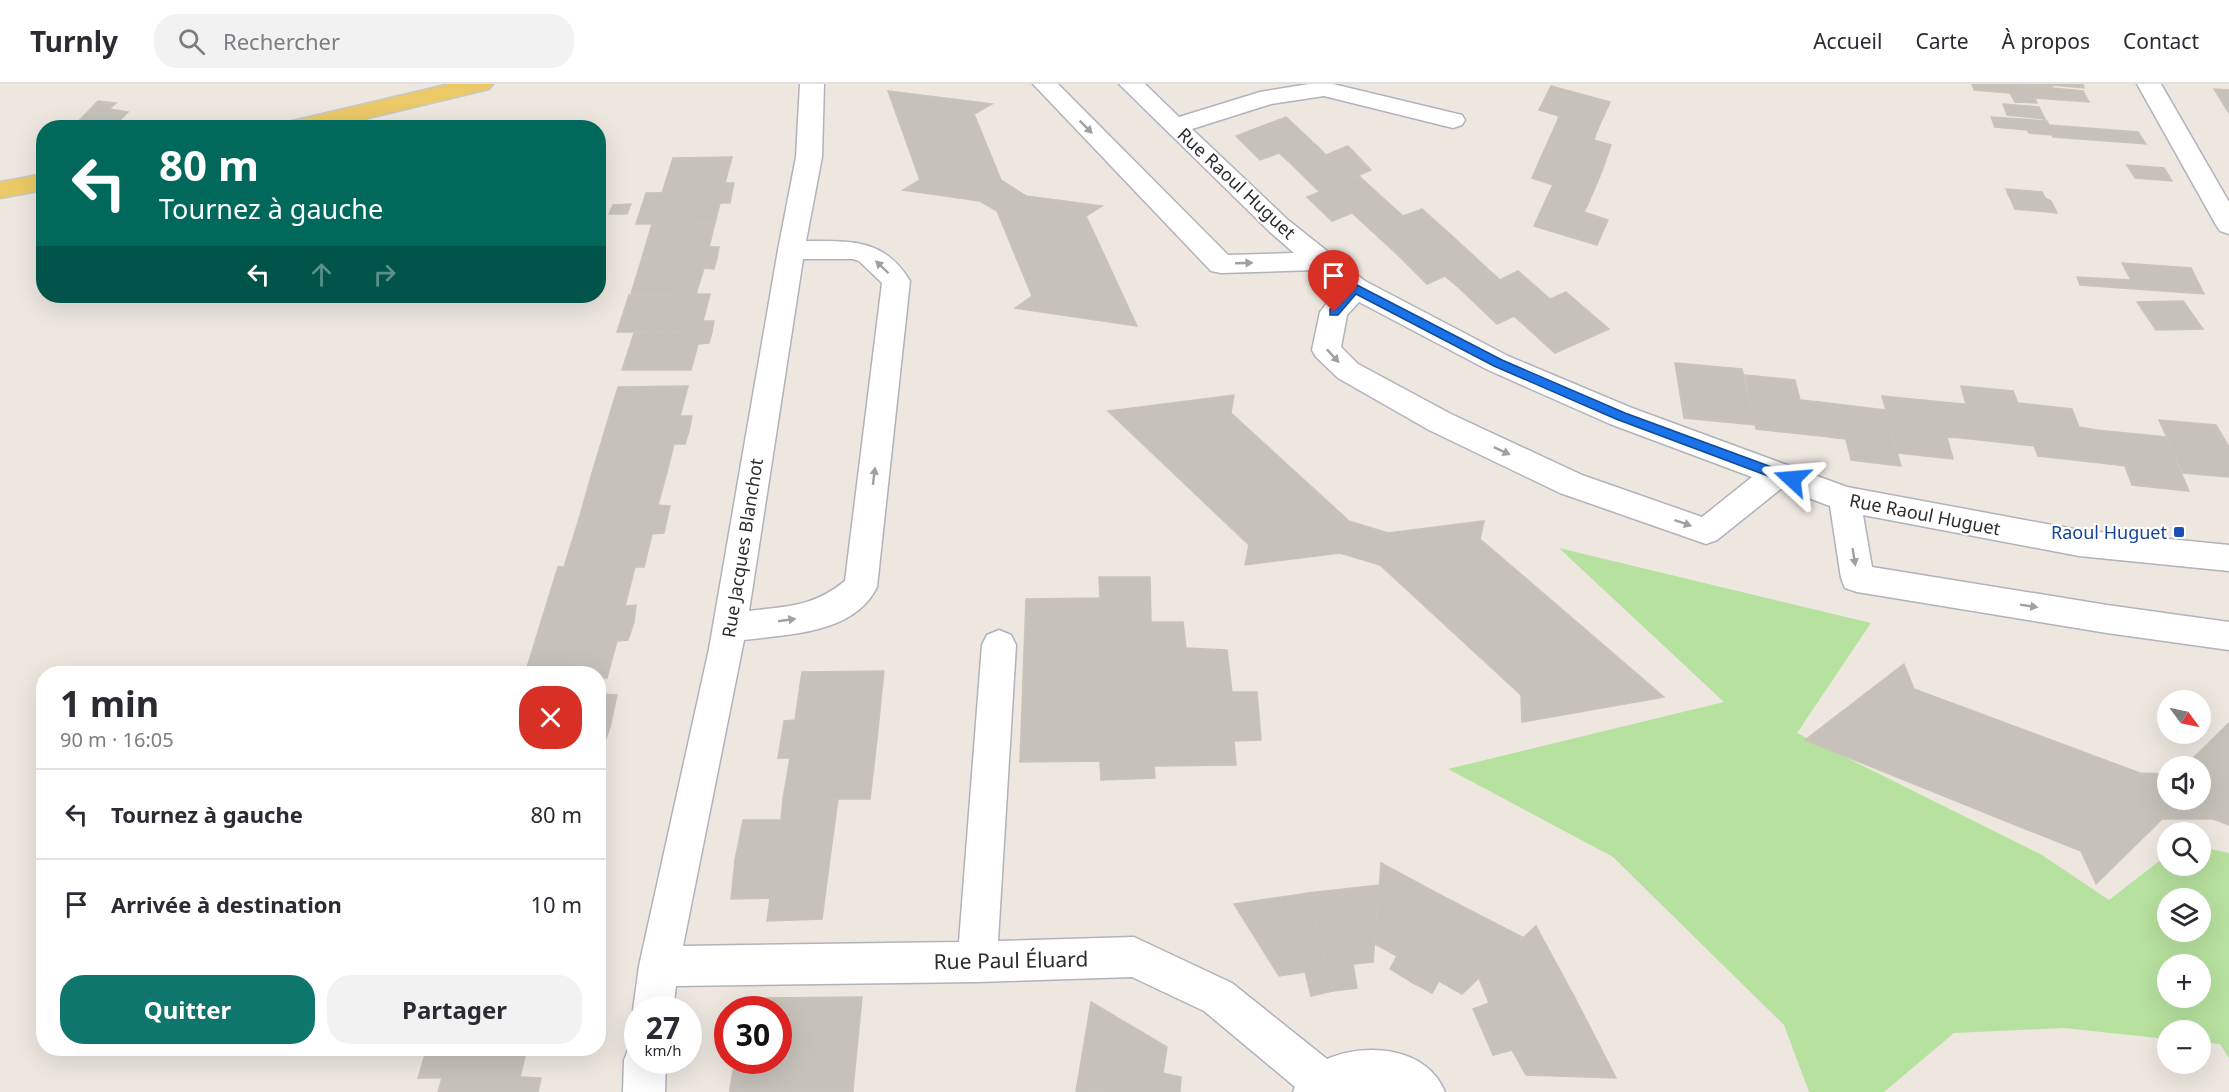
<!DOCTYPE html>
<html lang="fr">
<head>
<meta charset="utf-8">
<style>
  :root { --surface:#fff; --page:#f2f2f3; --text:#2b2b33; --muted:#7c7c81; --line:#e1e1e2; --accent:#0f766e }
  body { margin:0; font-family:"Noto Sans",sans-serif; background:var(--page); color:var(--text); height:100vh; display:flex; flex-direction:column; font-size:22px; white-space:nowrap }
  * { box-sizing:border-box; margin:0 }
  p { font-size:20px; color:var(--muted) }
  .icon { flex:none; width:33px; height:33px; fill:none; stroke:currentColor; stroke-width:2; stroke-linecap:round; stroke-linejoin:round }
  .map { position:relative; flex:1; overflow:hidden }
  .side { position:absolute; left:36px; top:582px; width:570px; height:390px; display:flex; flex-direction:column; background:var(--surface); border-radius:24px; box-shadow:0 6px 24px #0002 }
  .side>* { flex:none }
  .guide { position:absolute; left:36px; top:36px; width:570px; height:183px; border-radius:24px; box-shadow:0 6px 24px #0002; background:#00695c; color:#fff; overflow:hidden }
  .needle { width:39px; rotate:123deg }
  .buttons { position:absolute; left:2157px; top:606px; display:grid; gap:12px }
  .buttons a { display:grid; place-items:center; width:54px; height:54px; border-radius:50%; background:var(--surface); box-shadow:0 6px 24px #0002; font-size:30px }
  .speed { position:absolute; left:624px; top:912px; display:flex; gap:12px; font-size:30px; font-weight:700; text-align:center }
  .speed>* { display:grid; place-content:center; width:78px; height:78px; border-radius:50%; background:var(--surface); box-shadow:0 6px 24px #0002; line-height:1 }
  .speed small { font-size:15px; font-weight:400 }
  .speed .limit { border:9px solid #d22; background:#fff; color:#111 }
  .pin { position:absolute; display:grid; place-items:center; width:51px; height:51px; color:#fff; margin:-62px -26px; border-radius:50% 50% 50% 0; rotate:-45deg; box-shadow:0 0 6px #0007 }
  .pin .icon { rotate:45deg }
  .me { position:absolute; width:66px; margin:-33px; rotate:289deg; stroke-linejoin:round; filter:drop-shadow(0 0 4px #0008) }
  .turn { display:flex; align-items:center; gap:21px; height:126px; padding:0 24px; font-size:27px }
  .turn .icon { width:78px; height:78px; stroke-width:2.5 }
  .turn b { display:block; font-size:42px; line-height:51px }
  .lanes { display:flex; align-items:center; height:57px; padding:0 24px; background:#0003; justify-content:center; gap:30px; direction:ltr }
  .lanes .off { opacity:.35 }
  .round { display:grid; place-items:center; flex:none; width:63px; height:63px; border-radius:24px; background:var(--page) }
  .head { display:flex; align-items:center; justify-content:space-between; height:102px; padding:0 24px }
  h1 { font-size:36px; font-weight:700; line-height:45px }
  .cta { display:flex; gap:12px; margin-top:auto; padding:12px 24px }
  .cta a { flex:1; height:69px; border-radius:24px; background:var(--accent); color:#fff; font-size:24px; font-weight:700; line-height:69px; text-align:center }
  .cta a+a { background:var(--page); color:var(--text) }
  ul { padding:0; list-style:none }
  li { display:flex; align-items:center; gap:18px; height:90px; padding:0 24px; border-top:2px solid var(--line) }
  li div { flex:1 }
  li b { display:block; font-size:22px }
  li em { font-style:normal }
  header { display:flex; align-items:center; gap:36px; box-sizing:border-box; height:84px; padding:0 30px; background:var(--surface); border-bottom:2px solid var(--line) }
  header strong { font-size:28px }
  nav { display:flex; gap:33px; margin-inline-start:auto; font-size:21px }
  .search { width:420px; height:54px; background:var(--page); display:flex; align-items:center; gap:15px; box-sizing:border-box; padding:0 21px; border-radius:24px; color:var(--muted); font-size:22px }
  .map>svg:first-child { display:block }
</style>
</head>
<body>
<header>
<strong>Turnly</strong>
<div class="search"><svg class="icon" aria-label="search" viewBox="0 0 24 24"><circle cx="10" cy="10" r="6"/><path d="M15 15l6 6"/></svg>Rechercher</div>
<nav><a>Accueil</a><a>Carte</a><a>À propos</a><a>Contact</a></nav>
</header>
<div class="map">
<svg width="2229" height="1008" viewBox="0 0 2229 1008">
  <rect width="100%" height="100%" fill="#ede7e0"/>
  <path fill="#b7e19f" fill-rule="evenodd" d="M1559 464 1871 539 1797 649 2042 771 2109 816 2167 771 2168 782H2200L2201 763 2229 769V974L2220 960 2201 958 2200 946H2168L2167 955 2064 944 1954 949 1884 1008H1809L1784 941 1613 773 1448 685 1724 618ZM2168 814H2200V848H2168ZM2168 880H2200V914H2168Z"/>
  <g fill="#c6c2bb" stroke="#c9c3b9" stroke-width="1.5">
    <polygon points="1972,0 2010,0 2083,7 2089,18 2035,14 2037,19 2015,18 2010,9 1974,6"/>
    <polygon points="2010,0 2083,0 2084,4 2052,1 2053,3"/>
    <polygon points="1551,2 1610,18 1596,49 1557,38 1559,32 1539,26"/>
    <polygon points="2214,5 2229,6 2229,29"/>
    <polygon points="888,7 992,20 974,30 1001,96 1026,112 1102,122 1086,132 1137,242 1015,224 1032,212 997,127 980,117 903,106 920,96"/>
    <polygon points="98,17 116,19 109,25 128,28 117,39 121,40 118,44 72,44"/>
    <polygon points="2003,20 2039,23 2045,35 2007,31"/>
    <polygon points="1286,33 1318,63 1287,76 1279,69 1260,76 1236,52"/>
    <polygon points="1991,33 2047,37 2049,41 2138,48 2146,60 2053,53 2052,51 2029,49 2027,46 1995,43"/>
    <polygon points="1557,38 1596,49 1594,56 1611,61 1602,87 1543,69"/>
    <polygon points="1348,62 1371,86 1320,108 1287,76 1318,63 1326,71"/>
    <polygon points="1543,69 1602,87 1588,120 1549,109 1553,101 1532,94"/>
    <polygon points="732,73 725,99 734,99 732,108 662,109 673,74"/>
    <polygon points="2127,81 2164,84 2172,97 2135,94"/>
    <polygon points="1359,92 1394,124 1361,137 1352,129 1332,137 1307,113"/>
    <polygon points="2006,105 2042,108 2045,114 2008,110"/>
    <polygon points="732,108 730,119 720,119 715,139 636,140 646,109"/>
    <polygon points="1549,109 1588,120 1584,128 1608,136 1597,161 1534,142"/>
    <polygon points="2008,110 2045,114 2051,117 2057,129 2015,125"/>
    <polygon points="631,120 627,130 609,130 613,121"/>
    <polygon points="1394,124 1403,132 1422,125 1450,150 1399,172 1361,137"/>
    <polygon points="715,139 709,163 719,163 717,174 642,174 652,140"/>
    <polygon points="1450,150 1490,187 1457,202 1445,192 1427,200 1399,172"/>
    <polygon points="642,174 717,174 714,185 704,184 696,210 631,210"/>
    <polygon points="2122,179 2191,184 2204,210 2080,201 2077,193 2131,196"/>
    <polygon points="1490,187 1500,196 1518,187 1550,215 1497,240 1457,202"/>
    <polygon points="1566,208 1609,245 1555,269 1514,232"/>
    <polygon points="710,210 703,237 714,237 712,248 617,248 629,211"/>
    <polygon points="2183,217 2203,245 2156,246 2137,218"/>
    <polygon points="712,248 709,259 698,260 691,286 622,286 634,249"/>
    <polygon points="1675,279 1742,285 1755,341 1684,334"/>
    <polygon points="1745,291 1795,296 1800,316 1819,318 1829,353 1756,345"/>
    <polygon points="688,302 680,332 692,332 689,347 605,346 618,303"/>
    <polygon points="1961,302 2013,307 2035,362 1962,354 1952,319 1966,320"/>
    <polygon points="1234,311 1231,329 1349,437 1388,449 1484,437 1480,455 1664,613 1522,638 1521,611 1380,481 1340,469 1245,481 1249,461 1108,327"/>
    <polygon points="1882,312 1952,319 1962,354 1947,353 1953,375 1898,369"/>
    <polygon points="1819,318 1885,326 1901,382 1851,376 1846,355 1829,353"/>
    <polygon points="2018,319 2072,325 2079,343 2096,346 2111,380 2038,372"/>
    <polygon points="2159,336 2216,341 2229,363 2229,393 2183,389"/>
    <polygon points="605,346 689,347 685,360 674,360 667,388 592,389"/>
    <polygon points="2096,346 2166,353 2189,407 2132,401 2125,382 2111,380"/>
    <polygon points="667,388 658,421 670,422 667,435 579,435 592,389"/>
    <polygon points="579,435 667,435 664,449 652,450 644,483 564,483"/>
    <polygon points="558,483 635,483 625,522 636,521 634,538 541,538"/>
    <polygon points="1099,493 1150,493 1151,538 1183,538 1186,564 1227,566 1232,608 1257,608 1261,656 1234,657 1236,681 1154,682 1155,694 1101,696 1100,677 1020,678 1026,515 1100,514"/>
    <polygon points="541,538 634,538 628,556 617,557 607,594 598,594 598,590 525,590"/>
    <polygon points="1904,580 1914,605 2140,689 2168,690 2168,716 2200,716 2200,682 2185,682 2229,639 2229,741 2213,735 2162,735 2149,748 2008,738 1805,656"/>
    <polygon points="884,587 877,655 781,656 784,637 795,636 802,588"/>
    <polygon points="598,610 617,611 610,643 598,643"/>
    <polygon points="598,643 610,643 598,679"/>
    <polygon points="877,655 870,715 783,715 790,674 778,674 781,656"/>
    <polygon points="783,715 838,715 830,774 735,776 743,736 781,736"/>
    <polygon points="2008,738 2149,748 2096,800 2081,767"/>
    <polygon points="830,774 822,835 767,837 770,814 731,815 735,776"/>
    <polygon points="1381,779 1452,817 1413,899 1390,885 1397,872 1375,860"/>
    <polygon points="1379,801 1373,878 1353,880 1357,904 1333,907 1308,809"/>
    <polygon points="1308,809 1333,907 1311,912 1305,888 1279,892 1234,820"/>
    <polygon points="1452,817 1522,853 1462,910 1439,897 1432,909 1413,899"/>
    <polygon points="1536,842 1575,914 1484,950 1473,925 1489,919 1479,894"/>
    <polygon points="862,913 853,1005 730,1005 735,976 778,976 778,926 761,926 763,914"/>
    <polygon points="1575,914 1616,994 1526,991 1512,966 1493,971 1484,950"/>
    <polygon points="1091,918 1167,963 1163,989 1181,993 1180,1008 1111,1008 1077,1002"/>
    <polygon points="427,964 527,964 520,993 418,994"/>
    <polygon points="442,994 520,993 541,994 538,1008 438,1008"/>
    <polygon points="1077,1002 1111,1008 1076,1008"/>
    <rect x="730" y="1005" width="123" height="3"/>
  </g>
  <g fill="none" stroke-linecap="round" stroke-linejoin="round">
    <g stroke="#b0b2bc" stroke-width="3">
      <g id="minor">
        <path d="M800 0H824L822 73 806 157C850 157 884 154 910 197L877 503C854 550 789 550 744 556L683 862 959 858 982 561 987 551 999 546 1011 551 1016 561 998 857 1134 853 1232 899 1327 975C1366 958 1427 963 1445 1008H1293L1295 1003 1204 927 1132 893 977 898 676 902 673 926H638V938L633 926 639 882 709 565 778 166 796 73ZM803 175H853L859 177 882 199 845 497C813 523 788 522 749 527Z"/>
        <path d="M1033 0H1058L1228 171 1294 169 1270 148 1119 0H1145L1179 33 1260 8 1309 0H1333L1462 31 1465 36 1462 41 1453 44 1324 12 1271 20 1192 45 1288 136 1365 197 1508 272 1632 324 1847 403 2079 446 2229 461V487L2079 472 1863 431 1872 483 2107 521 2229 538V566L2107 549 1857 508 1845 504 1841 494 1830 422 1782 404 1717 456 1706 460 1560 409 1429 346 1338 294 1316 273 1312 266 1320 228 1338 205 1316 186 1221 189 1211 187ZM1359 218 1488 286 1610 340 1752 393 1702 433 1582 391 1451 330 1358 280 1341 263 1347 231Z"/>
        <polygon points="2137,0 2161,0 2229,118 2229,150 2220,147 2216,141"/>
        <polygon points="638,958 638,976 666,976 665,1008 623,1008 624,976 630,961"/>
      </g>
    </g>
    <g stroke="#c8c8c8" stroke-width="3">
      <g id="major">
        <polygon points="450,0 493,0 489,5 327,44 281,44 284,39"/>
        <polygon points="44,90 44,106 0,114 0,98"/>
      </g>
    </g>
    <use href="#minor" fill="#fff" fill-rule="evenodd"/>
    <use href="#major" fill="#ebc967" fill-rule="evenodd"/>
  </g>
  <defs><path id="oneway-solid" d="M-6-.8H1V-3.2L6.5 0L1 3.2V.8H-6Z" transform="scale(1.5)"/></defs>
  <g fill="#a0a0a0">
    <use href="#oneway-solid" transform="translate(1086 43) rotate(45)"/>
    <use href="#oneway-solid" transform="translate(1244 179) rotate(-2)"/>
    <use href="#oneway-solid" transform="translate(882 183) rotate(-136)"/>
    <use href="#oneway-solid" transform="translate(1333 272) rotate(47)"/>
    <use href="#oneway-solid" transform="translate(1502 367) rotate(25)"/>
    <use href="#oneway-solid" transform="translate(874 392) rotate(-83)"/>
    <use href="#oneway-solid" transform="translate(1683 439) rotate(19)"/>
    <use href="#oneway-solid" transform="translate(1854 473) rotate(81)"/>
    <use href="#oneway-solid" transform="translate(2029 522) rotate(9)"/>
    <use href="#oneway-solid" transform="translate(787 536) rotate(-8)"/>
  </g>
  <polygon fill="#1a73e8" stroke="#114b97" stroke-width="1.5" points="1355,200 1502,276 1625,329 1796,392 1798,395 1796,399 1787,399 1616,335 1494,282 1356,210 1338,231 1330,231 1330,225 1351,202"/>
  <rect fill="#1a4fb4" stroke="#fff" stroke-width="2" x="2173" y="442" width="12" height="12" rx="3"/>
  <g text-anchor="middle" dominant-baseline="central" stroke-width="4.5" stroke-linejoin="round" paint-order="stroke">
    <g font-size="18" fill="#2d2d2d" stroke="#fff">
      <text transform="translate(1237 99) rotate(43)">Rue Raoul Huguet</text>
      <text transform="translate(1925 430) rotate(11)">Rue Raoul Huguet</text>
      <text transform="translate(742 464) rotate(-81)">Rue Jacques Blanchot</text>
    </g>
    <g font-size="18" fill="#164399" stroke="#fff" text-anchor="end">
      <text x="2167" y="448">Raoul Huguet</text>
    </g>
    <g font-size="21" fill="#2d2d2d" stroke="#fff">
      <text transform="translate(1011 876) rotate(-1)">Rue Paul Éluard</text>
    </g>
  </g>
</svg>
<div class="buttons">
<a><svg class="needle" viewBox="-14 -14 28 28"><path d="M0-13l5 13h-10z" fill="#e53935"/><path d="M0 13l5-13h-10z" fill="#7c7c81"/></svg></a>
<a><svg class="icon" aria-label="sound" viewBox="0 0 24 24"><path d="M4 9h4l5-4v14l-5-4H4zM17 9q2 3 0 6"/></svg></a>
<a><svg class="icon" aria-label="search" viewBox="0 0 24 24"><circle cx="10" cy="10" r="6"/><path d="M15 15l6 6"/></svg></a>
<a><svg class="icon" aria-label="layers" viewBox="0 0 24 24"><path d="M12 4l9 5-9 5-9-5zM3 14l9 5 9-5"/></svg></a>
<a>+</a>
<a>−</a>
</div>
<div class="speed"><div>27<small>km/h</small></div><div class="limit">30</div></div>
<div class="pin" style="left:1334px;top:228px;background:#d93025"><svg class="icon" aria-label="arrive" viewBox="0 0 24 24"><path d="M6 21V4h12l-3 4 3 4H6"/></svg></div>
<svg class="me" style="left:1792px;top:395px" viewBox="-20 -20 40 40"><path d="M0-17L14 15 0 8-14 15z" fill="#1a73e8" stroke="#fff" stroke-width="4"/></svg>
<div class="guide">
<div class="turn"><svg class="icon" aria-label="left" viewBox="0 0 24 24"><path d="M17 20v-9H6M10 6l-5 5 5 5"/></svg><div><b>80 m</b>Tournez à gauche</div></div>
<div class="lanes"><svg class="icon" aria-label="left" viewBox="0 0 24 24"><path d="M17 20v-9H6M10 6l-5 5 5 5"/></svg><svg class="icon off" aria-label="ahead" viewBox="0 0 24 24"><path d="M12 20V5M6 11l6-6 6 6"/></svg><svg class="icon off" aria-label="right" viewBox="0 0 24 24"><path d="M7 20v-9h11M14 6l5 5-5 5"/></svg></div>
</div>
<section class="side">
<div class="head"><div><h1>1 min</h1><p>90 m · 16:05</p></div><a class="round" style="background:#d93025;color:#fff"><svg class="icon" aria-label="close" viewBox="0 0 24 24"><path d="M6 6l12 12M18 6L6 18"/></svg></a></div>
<ul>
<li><svg class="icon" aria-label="left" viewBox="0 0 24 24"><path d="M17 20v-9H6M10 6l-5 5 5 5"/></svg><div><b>Tournez à gauche</b></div><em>80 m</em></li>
<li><svg class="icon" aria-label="arrive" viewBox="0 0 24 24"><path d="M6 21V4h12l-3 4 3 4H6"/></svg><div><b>Arrivée à destination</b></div><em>10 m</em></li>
</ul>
<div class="cta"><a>Quitter</a><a>Partager</a></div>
</section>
</div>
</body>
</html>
